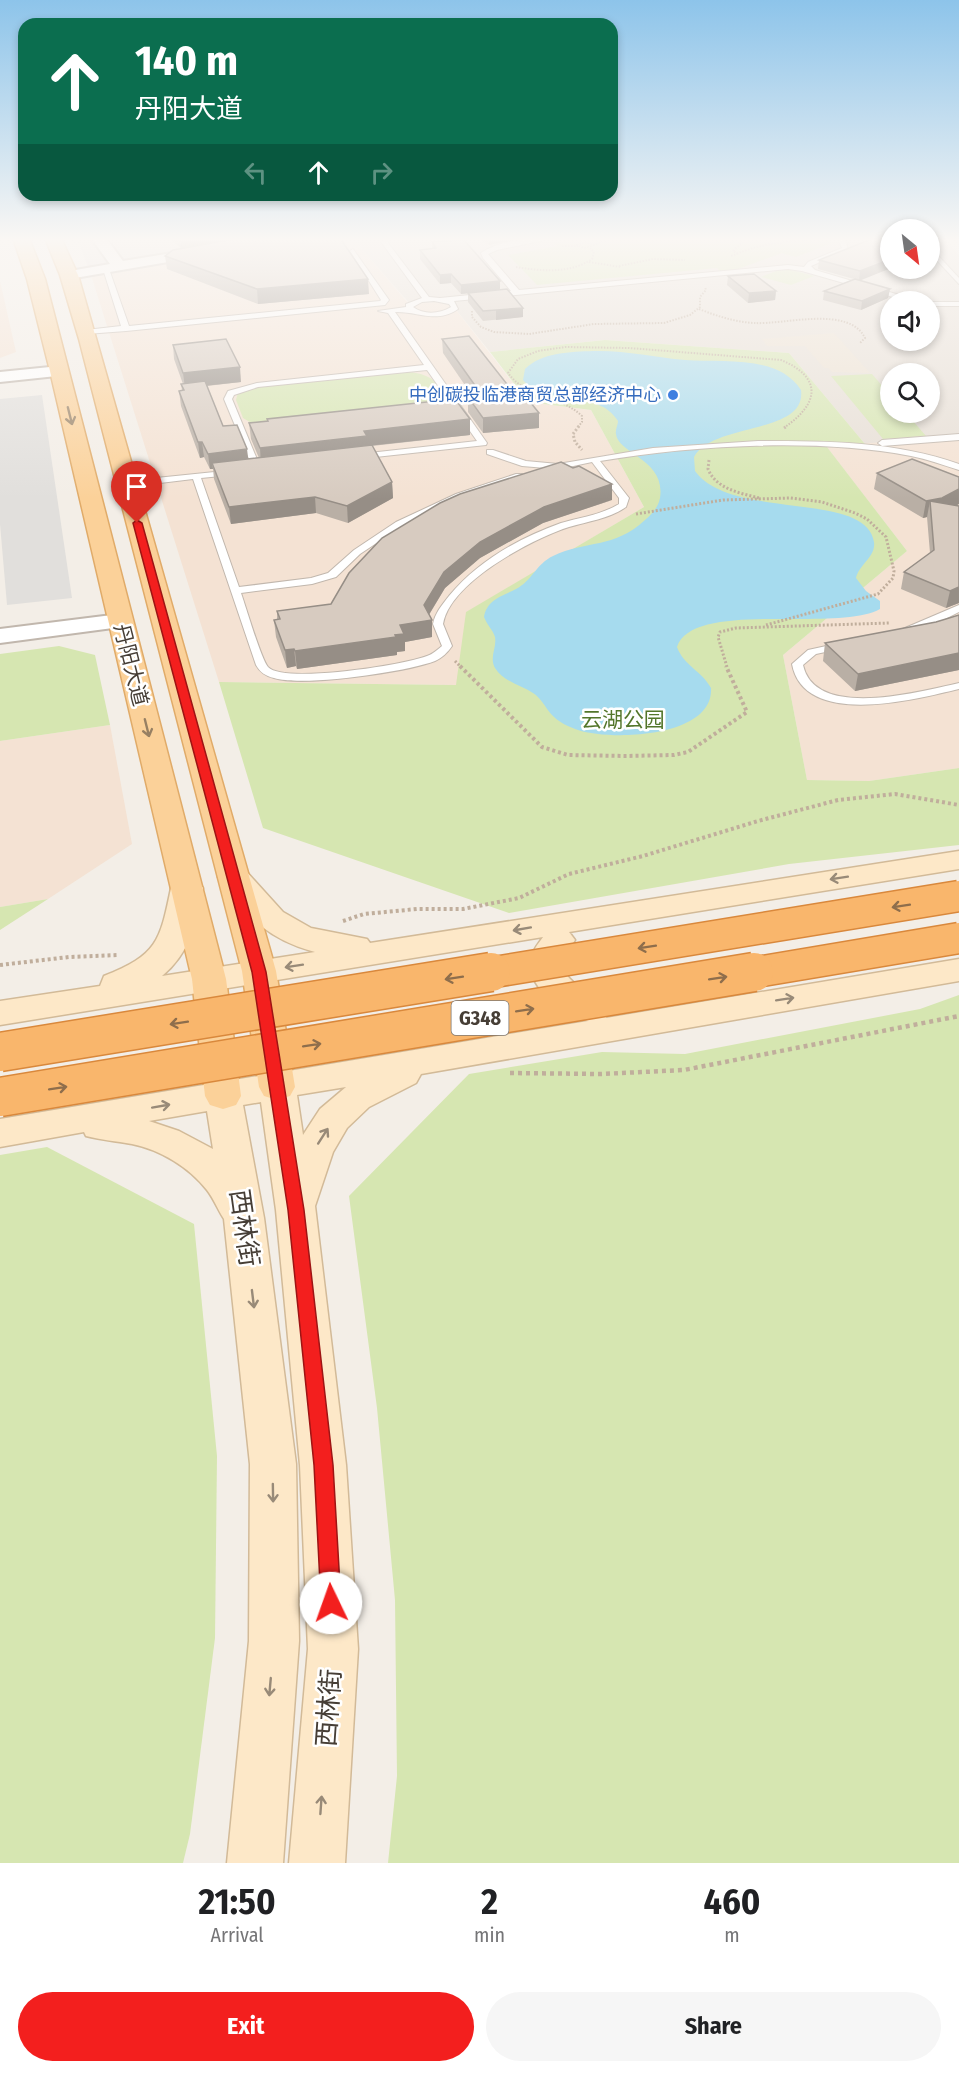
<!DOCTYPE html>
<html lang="en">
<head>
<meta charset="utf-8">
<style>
  :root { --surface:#fff; --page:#f6f6f6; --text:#202124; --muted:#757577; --accent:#f31f1e }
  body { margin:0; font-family:"Fira Sans Condensed","Noto Sans SC",sans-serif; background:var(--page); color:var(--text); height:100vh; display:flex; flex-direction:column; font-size:22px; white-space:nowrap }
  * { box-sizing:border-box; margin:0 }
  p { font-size:20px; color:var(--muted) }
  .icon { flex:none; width:33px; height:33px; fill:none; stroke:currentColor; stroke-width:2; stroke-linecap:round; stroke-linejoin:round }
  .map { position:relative; height:1863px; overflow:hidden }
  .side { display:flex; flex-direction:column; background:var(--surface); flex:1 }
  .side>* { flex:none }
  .hud { position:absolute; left:18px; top:18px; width:600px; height:183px; border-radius:18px; box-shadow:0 3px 9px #0003; background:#0b6e4f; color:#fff; overflow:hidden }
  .needle { width:39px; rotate:151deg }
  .tools { position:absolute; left:880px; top:219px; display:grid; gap:12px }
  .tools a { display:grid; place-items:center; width:60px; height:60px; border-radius:50%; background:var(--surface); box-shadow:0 3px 9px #0003; font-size:30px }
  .pin { position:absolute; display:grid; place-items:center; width:51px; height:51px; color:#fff; margin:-62px -26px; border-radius:50% 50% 50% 0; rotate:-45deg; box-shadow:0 0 6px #0007 }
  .pin .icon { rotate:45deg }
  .me { position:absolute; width:66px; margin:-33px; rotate:357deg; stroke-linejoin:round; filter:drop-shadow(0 0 4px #0008) }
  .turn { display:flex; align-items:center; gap:21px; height:126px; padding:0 18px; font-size:27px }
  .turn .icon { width:78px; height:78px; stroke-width:2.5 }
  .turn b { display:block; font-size:42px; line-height:51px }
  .lanes { display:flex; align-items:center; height:57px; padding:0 18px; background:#0003; justify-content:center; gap:30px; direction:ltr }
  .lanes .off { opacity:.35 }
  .eta { display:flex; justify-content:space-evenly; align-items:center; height:102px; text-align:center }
  .eta b { font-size:36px; font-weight:700; line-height:42px }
  .primary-button { display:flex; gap:12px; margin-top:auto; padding:12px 18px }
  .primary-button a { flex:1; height:69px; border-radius:36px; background:var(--accent); color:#fff; font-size:24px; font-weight:700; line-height:69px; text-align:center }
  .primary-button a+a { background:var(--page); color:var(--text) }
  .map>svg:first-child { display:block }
</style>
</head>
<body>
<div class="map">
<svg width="959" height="1863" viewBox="0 0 959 1863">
  <rect width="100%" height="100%" fill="#f3eee7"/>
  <path fill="#e7dfd6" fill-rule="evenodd" d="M352 238H891V268H930V238H944L959 255V437L865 444 789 353 605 340 490 352 449 301 410 304ZM891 302H930V340H891ZM891 374H930V412H891Z"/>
  <g fill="#f4e2d3">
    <polygon points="320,238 352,238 409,304 449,301 528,402 591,410 644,507 467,612 457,685 219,682 91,275"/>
    <polygon points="0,281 16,352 0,358"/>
    <polygon points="959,437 959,768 869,781 807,780 783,655 907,551 826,446"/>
    <polygon points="110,725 132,844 48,899 0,907 0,741"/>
  </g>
  <polygon fill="#e6e0dc" points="77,238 320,238 91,275"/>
  <polygon fill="#ece1d2" points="834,333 870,373 832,372 828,368 824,368 805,346 767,346 762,339"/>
  <g fill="#d6e6b1">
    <polygon points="578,238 828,238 832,243 796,257 782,253 738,269 720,271 717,268 537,285 508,255 558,246 553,243"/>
    <polygon points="784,268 814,276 791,285 761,277"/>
    <polygon points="605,340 789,353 865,444 827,447 907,551 783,655 807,780 869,781 959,768 959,845 789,864 509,913 263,828 219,682 456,685 466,612 644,507 591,410 528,402 490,352"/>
    <path d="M404 372C424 372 441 379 445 401L253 424 243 418 236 400 238 392 257 387Z"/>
    <polygon points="872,374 891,396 891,412 906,413 926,436 883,439 831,376"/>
    <polygon points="59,646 95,655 110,725 0,741 0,654"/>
    <polygon points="48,899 0,930 0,907"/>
    <polygon points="959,995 959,1863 388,1863 397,1776 395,1600 377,1408 349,1196 469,1074 602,1052 685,1054 920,1009"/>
    <polygon points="47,1147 194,1224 217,1456 215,1638 190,1834 183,1863 0,1863 0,1155"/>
  </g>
  <polygon fill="#e1dfdc" points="42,395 72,598 7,605 0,524 0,399"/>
  <path fill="#a6dbee" d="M593 351C624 350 654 357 685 360 722 363 778 354 801 390 807 435 713 422 694 457L695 471C731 521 866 490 874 542 876 557 859 564 856 578L866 591 880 601V609C838 633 693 599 677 647 684 666 702 671 711 688 714 738 611 741 578 730 569 727 558 722 551 714 545 707 541 698 533 693 521 685 504 682 495 668 489 657 497 648 495 637 493 630 487 625 484 617 487 599 503 596 516 589 532 581 536 564 553 556 586 540 614 549 645 520 652 514 658 508 660 498 666 459 618 454 616 434 615 430 618 425 618 421 598 388 548 408 523 380L525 369C542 352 571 352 593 351Z"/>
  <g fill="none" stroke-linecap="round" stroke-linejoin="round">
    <g stroke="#c1b7ad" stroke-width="2">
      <g id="lane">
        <path d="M383 238H390L388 243 429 297 440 298 511 291 483 258 481 253C499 240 532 238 554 238L497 250 488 254 519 290 788 265 804 267 808 262 842 248 838 238H845L848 250 811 266 815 270 923 302H910L802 271 788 269 454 301 458 309C437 324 417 311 395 312L487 443 486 445 357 459V455L360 454 477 441 427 370 258 387 234 395 232 399 261 469 254 471 224 399 228 391 257 383 424 365 388 313 378 311 406 307V304L422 298 382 243ZM434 301 449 304 451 307C439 314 424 315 413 307L422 302Z"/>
        <polygon points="930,247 959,278 959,284 930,253"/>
        <polygon points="353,249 389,300 385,305 126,331 86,334 82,332 86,330 121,326 103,269 106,267 109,269 129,326 380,301 381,300 350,251"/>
        <rect x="930" y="302" width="29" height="4"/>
        <polygon points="959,434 959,440 882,446 878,443 882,440"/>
        <path d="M758 441C825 441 895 441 959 464V470C943 465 927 459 911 456 816 438 695 445 600 461L629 498 626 507C609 519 589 521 569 527 532 539 450 582 443 624L452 646C448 652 442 658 435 661 406 672 303 687 274 678 265 676 260 672 256 665L193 479 127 487 122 484 127 481 234 470 235 472 231 475 201 478 239 587 311 578 328 573 354 550 396 522 456 494 516 474H522V478L462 498 402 526 360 554 336 577 312 584 241 593C246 607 261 659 268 667 284 684 404 665 427 656 433 654 437 650 442 646L433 624C435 613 442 605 449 596 478 561 519 538 561 523 581 517 601 515 619 504V498L592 462 550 471 546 468 522 466 487 454V450H493L526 461 558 464 653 448Z"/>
        <polygon points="959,605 959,612 935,624 903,634 898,631"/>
        <path d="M840 643 844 644V648L816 654 803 665C815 721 922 691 959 683V689C917 699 804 729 792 664L808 650Z"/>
      </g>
    </g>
    <g stroke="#c1b7ad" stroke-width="4">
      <g id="street">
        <polygon points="91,238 106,238 123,261 203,248 210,252 203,256 69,279 64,278 62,275 64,272 110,264"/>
        <polygon points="60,366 66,367 68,371 66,375 0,382 0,372"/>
        <polygon points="120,614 128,616 131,621 128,626 0,643 0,629"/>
      </g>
    </g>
    <g stroke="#d2ba98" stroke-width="3">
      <path id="secondary" d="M959 851V869L569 932 575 940C543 988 593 982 610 1011L606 1018 959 959V981L421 1074 416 1083 369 1107 347 1128 333 1152 315 1206 346 1465 358 1649 345 1863H289L308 1649 300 1465 276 1210 261 1102 243 1105 264 1218 296 1464 299 1641 283 1863H227L249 1641 250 1464 224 1219C218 1210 214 1199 207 1190 189 1167 161 1150 132 1144 116 1141 101 1140 86 1136L84 1132 0 1147V1119L588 1021C565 1015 528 988 530 962 531 952 538 944 543 937L0 1025V1001L100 986 104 976C157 955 160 942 171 888L176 881 187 878 198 881 203 888C197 922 190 953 162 976L315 952C269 940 245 916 218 877L223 870 234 867 245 870 283 912 311 928 367 939 370 943ZM346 1087 320 1109 303 1135 297 1095ZM207 1111 213 1149 179 1131 149 1121Z"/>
    </g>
    <g stroke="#e0ab69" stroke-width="3">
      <g id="primary">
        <polygon points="13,238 29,238 45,279 226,979 241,1096 236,1105 223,1109 210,1105 205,1096 192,979 50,371 27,279"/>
        <polygon points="45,238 61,238 78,275 276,971 295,1087 290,1096 277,1100 264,1096 259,1087 242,971 79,339 60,275"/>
      </g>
    </g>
    <g stroke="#c0ae9c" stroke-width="2" stroke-dasharray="1.5 1.5" stroke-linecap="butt">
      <polygon points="585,242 594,245 584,248 577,245"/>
      <polyline points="593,245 612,238"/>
      <polyline points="562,246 578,246"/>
      <polyline points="738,254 733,251 747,238"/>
      <path d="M731 256C767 241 791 241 829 239"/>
      <polyline points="589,262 621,267"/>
      <polyline points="619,266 653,259 685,260"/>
      <path d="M516 267C541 271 570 274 592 259L594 252 590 248"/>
      <path d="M699 309C717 316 735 322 754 323 784 325 849 305 865 338L860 343"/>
      <polyline points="472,311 472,317 481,327 494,332 529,334 594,324 664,323 690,315 700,307 700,297 706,290 705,287"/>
      <path d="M578 427 582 422V416C560 395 527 399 508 373L518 359 538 351 565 347 629 348 781 360C822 377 820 403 785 427"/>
    </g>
    <g stroke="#c0ae9c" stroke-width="3" stroke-dasharray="2 2" stroke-linecap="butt">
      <polyline points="579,426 573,434 575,442 582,450"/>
      <polyline points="784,428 787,426"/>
      <path d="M709 460 708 469C716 489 740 493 759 498"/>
      <polyline points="636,514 723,500 790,498 822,502 855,513 867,519 886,537 894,571 893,578 878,594 766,625"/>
      <polyline points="455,661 461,667"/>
      <polyline points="727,667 718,637 720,632 736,628 889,623"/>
    </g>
    <g stroke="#c0ae9c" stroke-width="4" stroke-dasharray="3 3" stroke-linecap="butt">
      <polyline points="460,666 542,747 568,755 625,756 674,755 688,752 747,712 726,666"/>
      <polyline points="343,921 364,914 417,909 463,909 519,898 569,874 643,856 758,821 838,800 895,794 959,805"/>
      <polyline points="0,965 69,957 118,955"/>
    </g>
    <polyline stroke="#c0ae9c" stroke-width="4.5" stroke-dasharray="4 4" stroke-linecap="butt" points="510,1073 601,1074 684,1070 959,1016"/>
    <use href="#lane" fill="#fff" fill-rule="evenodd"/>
    <use href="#street" fill="#fff" fill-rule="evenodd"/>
    <use href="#secondary" fill="#fde8c8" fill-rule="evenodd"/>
    <use href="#primary" fill="#fbd199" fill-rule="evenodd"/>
    <g stroke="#d9883c" stroke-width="33" stroke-linecap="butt">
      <g id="highway-bridge-far1">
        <polyline points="482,974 959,896"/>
        <polyline points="745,974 959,938"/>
      </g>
    </g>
    <g stroke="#d9883c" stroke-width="41" stroke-linecap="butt">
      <g id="highway-bridge">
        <polyline points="0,1052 491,972"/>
        <polyline points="0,1097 754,972"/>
      </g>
    </g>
    <use href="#highway-bridge-far1" stroke="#f9b66c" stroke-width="30"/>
    <use href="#highway-bridge" stroke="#f9b66c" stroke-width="38"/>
  </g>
  <g fill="#b9afa5">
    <polygon points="168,238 340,238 369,294 258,304 167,269 165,256 181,248"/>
    <polygon points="478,238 524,238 489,245"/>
    <polygon points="432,242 500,290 523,317 483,321 468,302 468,293 461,294 451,283 440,284 420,259 420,250 432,249"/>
    <polygon points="891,243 891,268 859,280 890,289 888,298 861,310 823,300 824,291 854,279 818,269 819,260"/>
    <polygon points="728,276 776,291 775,300 748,303 727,285"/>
    <polygon points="442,339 510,388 539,413 539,428 483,433 468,412 468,397 473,397 443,353"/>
    <polygon points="173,345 241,382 207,386 223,426 248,459 259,458 251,439 249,423 267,421 267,419 470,419 470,435 372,446 392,482 393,498 348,523 316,513 231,524 214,479 213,469 210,469 204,457 200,458 181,406 179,391 182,390 181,384 183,384 174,359"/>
    <polygon points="877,473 959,477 959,504 955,506 959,506 959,603 946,608 901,589 904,572 930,553 927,517 923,518 874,489"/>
    <polygon points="612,500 543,523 480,558 445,588 429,615 432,620 432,637 405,642 405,651 397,652 397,655 297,669 296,666 287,668 276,637 274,620 277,619 277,611 331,604 349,573"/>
    <polygon points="959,615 959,670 855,691 823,661 825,643 936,622"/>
  </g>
  <g fill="#968e86">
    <polygon points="180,238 243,238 181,249"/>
    <polygon points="489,238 524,238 489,245"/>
    <polygon points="891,259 891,268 859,281 860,271"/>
    <polygon points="451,274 451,283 440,284 440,275"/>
    <polygon points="368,279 369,294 258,304 257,289"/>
    <polygon points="500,281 500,290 461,294 461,285"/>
    <polygon points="890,289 888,298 861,310 862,301"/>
    <polygon points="776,291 775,300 748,303 749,293"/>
    <polygon points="523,308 523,317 496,320 496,310"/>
    <polygon points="240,367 241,382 185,388 183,373"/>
    <polygon points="539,413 539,428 483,433 483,418"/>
    <polygon points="470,419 470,435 367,446 261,464 260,448 364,431"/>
    <polygon points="198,442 202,442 204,457 200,458"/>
    <polygon points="247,449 249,465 212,463 213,469 210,469 208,454"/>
    <polygon points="392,482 393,498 348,523 347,506"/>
    <polygon points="612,484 612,500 543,523 480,558 445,588 425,621 432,620 432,637 405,642 405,651 397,652 397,655 297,669 295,651 395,635 400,625 424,605 444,572 480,542 544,507"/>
    <polygon points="959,489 959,504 939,514 930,501 927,517 923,518 926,501"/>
    <polygon points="315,497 316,513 231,524 229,507"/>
    <polygon points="959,587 959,603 946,608 950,591"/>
    <polygon points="294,649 296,666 287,668 285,650"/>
    <polygon points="959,653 959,670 855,691 858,674"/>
  </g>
  <g fill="#d7cbc0" stroke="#968e86" stroke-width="1.5">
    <polygon points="240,238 340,238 368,279 257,289 165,256 173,250"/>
    <polygon points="874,238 891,243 891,259 860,271 819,260"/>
    <polygon points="464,240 500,281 461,285 451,274 440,275 420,250 436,248 432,242"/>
    <polygon points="754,274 776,291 749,293 728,276"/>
    <polygon points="855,279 890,289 862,301 824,291"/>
    <polygon points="507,289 523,308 483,311 468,293"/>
    <polygon points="469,336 510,388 518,387 539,413 483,418 468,397 480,396 477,392 479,391 442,339"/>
    <polygon points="226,339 240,367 183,373 173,345"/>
    <polygon points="205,381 223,426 237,425 247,449 208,454 202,442 198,442 179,391 184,390 181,384"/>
    <polygon points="455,399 470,419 364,431 367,436 260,448 249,423 268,421 267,419"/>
    <polygon points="372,445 392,482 347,506 315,497 229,507 212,463"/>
    <polygon points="912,459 959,477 959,489 942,498 926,501 877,473"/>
    <polygon points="561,462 573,468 579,466 612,484 544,507 480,542 444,572 424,605 432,620 400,625 404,634 395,635 396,637 295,651 294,649 285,650 274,620 280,619 277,611 331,604 349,573 382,538 440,503 460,494"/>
    <polygon points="930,501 959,506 959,587 950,591 904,572 934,550"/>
    <polygon points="959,615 959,653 858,674 825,643 936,622"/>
  </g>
  <defs><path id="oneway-shaft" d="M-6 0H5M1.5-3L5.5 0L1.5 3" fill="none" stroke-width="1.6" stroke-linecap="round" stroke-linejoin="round" transform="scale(1.5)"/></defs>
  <g stroke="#978063">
    <use href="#oneway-shaft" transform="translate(70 416) rotate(76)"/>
    <use href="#oneway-shaft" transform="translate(147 728) rotate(76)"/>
  </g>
  <g stroke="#988a78">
    <use href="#oneway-shaft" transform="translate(839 878) rotate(171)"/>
    <use href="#oneway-shaft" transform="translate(522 929) rotate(170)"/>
    <use href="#oneway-shaft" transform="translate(294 966) rotate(171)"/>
    <use href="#oneway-shaft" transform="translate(785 999) rotate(-9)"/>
    <use href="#oneway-shaft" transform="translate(161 1106) rotate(-10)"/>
    <use href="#oneway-shaft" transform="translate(323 1136) rotate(-57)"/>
    <use href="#oneway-shaft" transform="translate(253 1299) rotate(83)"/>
    <use href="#oneway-shaft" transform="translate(273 1493) rotate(89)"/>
    <use href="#oneway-shaft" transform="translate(270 1687) rotate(95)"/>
    <use href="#oneway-shaft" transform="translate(321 1805) rotate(-86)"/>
  </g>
  <g stroke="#8e6e4c">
    <use href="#oneway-shaft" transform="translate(901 906) rotate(171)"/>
    <use href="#oneway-shaft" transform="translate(647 947) rotate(171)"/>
    <use href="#oneway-shaft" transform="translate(454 978) rotate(171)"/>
    <use href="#oneway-shaft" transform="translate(718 978) rotate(-9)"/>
    <use href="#oneway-shaft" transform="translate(525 1010) rotate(-9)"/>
    <use href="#oneway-shaft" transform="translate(179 1023) rotate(171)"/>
    <use href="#oneway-shaft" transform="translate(312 1045) rotate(-9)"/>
    <use href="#oneway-shaft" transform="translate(58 1088) rotate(-9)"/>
  </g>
  <linearGradient id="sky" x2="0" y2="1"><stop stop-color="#8dc4ea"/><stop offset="0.48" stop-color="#faf7f4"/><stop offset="1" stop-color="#faf7f4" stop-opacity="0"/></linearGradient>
  <rect width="959" height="499" fill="url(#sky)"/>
  <polygon fill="#f31f1e" stroke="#9e1414" stroke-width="1.5" points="137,520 142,523 266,972 304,1210 333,1465 341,1603 338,1610 331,1613 324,1610 321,1603 314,1465 288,1210 252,972 133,523"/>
  <circle fill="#3f7fe0" stroke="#fff" stroke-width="2" cx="673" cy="395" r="6"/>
  <g text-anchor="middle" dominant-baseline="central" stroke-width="5" stroke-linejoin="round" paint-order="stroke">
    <g font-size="18" fill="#366cbe" stroke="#fff" text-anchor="end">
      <text x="661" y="395">中创碳投临港商贸总部经济中心</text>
    </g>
    <rect fill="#fff" stroke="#7e7872" stroke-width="1.5" x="451.5" y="1001" width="57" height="34" rx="4.5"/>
    <g font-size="20" font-weight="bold" fill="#463e36">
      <text x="480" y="1018">G348</text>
    </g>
    <g font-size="21" fill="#463e36" stroke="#fff">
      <text transform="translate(131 665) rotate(76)">丹阳大道</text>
    </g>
    <g font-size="21" fill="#53762b" stroke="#fff">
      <text x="623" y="720">云湖公园</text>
    </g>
    <g font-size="26" fill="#463e36" stroke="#fff">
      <text transform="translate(244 1228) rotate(82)">西林街</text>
      <text transform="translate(329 1708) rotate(-86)">西林街</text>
    </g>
  </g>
</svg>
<div class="tools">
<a><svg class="needle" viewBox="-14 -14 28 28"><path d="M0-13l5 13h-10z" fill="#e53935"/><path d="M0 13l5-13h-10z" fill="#757577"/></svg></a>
<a><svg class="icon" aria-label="sound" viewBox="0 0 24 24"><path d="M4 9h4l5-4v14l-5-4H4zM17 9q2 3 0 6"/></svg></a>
<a><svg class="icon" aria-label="search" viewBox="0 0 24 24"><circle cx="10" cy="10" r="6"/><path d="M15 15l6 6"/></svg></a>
</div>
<div class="pin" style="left:137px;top:523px;background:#d93025"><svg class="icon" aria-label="arrive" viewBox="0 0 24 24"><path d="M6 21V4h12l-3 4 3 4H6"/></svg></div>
<svg class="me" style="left:331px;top:1603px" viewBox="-20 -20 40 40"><circle r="19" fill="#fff"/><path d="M0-13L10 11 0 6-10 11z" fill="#f31f1e"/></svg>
<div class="hud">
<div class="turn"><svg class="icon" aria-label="ahead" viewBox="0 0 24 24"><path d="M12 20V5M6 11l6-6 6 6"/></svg><div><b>140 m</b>丹阳大道</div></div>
<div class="lanes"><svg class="icon off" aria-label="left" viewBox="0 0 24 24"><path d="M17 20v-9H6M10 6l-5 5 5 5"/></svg><svg class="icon" aria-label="ahead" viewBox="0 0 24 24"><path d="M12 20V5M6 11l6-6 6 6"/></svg><svg class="icon off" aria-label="right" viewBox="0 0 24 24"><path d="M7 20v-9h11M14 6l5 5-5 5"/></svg></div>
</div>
</div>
<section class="side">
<div class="eta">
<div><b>21:50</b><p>Arrival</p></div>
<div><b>2</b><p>min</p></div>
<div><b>460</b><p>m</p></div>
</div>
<div class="primary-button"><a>Exit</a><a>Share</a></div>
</section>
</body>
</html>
